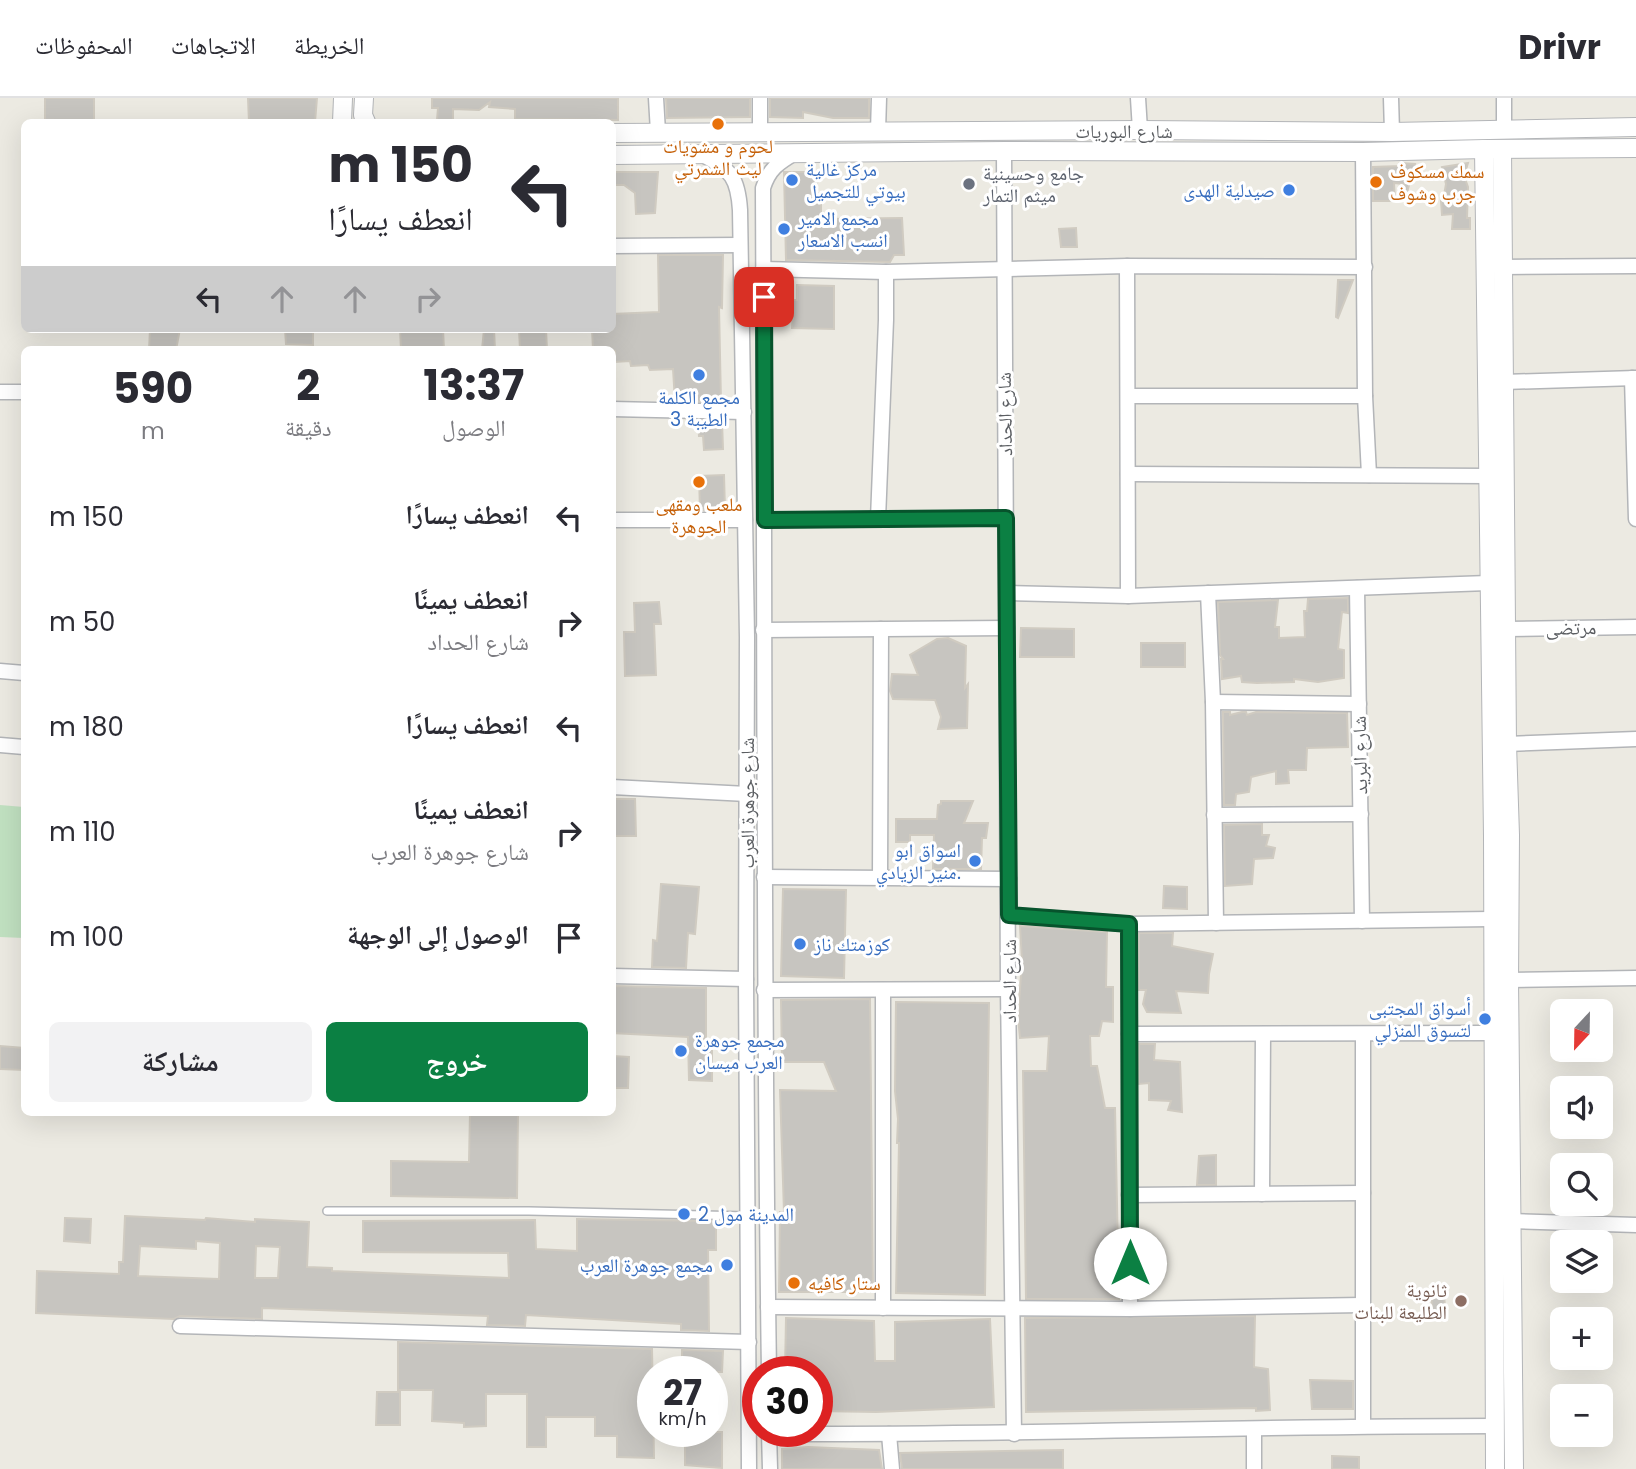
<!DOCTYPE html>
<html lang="ar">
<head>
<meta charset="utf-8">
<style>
  :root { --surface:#fff; --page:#f2f2f3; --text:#2b2b33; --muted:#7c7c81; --line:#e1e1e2; --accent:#0b8043 }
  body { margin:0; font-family:Poppins,"Noto Naskh Arabic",sans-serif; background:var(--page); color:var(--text); direction:rtl; height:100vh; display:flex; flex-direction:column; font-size:26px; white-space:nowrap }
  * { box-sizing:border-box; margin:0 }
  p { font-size:23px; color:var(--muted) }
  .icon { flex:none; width:38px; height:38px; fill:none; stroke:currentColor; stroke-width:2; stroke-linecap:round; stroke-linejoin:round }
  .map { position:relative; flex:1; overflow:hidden; direction:ltr }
  .details { position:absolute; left:21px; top:248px; width:595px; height:770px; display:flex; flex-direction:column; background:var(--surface); border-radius:10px; box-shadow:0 7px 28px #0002; direction:rtl }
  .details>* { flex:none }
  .guide { position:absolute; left:21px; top:21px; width:595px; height:214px; border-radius:10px; box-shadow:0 7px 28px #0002; direction:rtl; background:#fff; color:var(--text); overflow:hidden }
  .needle { width:46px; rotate:202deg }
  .fabs { position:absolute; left:1550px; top:901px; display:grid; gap:14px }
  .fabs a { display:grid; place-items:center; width:63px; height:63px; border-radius:10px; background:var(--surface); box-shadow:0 7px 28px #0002; font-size:35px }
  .speed { position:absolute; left:637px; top:1258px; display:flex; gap:14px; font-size:35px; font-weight:700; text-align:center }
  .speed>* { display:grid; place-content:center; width:91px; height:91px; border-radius:50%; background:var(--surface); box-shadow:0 7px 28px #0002; line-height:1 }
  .speed small { font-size:18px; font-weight:400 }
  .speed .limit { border:10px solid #d22; background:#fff; color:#111 }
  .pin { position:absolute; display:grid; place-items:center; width:60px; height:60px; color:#fff; margin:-30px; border-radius:14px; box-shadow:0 4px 10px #0006 }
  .me { position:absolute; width:77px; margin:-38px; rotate:0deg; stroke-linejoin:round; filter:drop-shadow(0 0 5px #0008) }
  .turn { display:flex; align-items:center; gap:24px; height:147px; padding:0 28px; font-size:32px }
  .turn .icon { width:91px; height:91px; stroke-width:2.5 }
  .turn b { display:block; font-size:49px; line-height:60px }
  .lanes { display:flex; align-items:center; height:66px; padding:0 28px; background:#0003; justify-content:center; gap:35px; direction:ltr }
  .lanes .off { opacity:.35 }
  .eta { display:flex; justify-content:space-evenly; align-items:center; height:119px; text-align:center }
  .eta b { font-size:42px; font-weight:700; line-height:49px }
  .action { display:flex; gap:14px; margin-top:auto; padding:14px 28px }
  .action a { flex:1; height:80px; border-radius:10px; background:var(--accent); color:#fff; font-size:28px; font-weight:700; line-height:80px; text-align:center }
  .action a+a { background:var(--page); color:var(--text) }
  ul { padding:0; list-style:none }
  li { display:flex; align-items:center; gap:21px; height:105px; padding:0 28px }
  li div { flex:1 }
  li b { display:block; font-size:26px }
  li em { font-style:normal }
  header { display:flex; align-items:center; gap:42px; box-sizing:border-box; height:98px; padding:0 35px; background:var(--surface); border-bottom:2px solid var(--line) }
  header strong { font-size:33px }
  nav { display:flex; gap:38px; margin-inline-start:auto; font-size:24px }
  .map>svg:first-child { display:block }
</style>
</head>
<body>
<header>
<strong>Drivr</strong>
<nav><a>الخريطة</a><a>الاتجاهات</a><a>المحفوظات</a></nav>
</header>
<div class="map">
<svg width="1636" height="1371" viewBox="0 0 1636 1371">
  <rect width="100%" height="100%" fill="#eceae2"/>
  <polygon fill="#c1e1c1" points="0,707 24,709 24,840 0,839"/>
  <g fill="#c7c5c0" stroke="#d0cbc1" stroke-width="2" fill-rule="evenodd">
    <rect x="45" y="0" width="49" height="24"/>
    <polygon points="248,0 317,0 315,24 249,24"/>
    <polygon points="432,0 618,0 618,22 515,21 515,11 489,9 490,4 479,12 453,11 453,23 437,22 438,10 432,10"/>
    <polygon points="666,0 750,0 750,19 667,20"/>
    <polygon points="770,0 869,0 869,20 833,20 803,14 803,20 770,19"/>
    <polygon points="1400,65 1415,66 1406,98 1404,86 1394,85 1395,103 1373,103 1373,69 1401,68"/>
    <polygon points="1468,65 1464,78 1468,89 1467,120 1470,120 1470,131 1452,131 1453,116 1442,117 1441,103 1443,103 1446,86 1442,69"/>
    <polygon points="612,74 658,74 655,115 636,116 635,95 624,87 612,87"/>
    <polygon points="784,74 816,74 817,95 821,95 821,121 902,120 904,157 894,157 890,164 786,162"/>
    <polygon points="1076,130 1077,149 1061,149 1059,131"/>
    <polygon points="658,157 723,157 722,210 719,209 721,304 675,303 673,271 650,272 648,267 631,268 630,263 615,264 615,253 612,252 593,252 592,231 612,231 612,216 659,214"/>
    <polygon points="1338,182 1353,182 1338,220 1336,219"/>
    <polygon points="797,187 834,188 834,231 792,230 793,217 786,217 786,202 797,202"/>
    <polygon points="150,231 180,231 176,252 149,252"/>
    <polygon points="285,231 313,231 313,247 286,246"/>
    <polygon points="400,231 443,231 444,252 401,252"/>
    <polygon points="484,231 494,231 495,252 482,252"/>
    <polygon points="519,231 546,231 547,252 520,252"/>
    <polygon points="698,323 722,323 723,351 704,352 703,338 699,338"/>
    <polygon points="724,377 725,412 700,412 699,378"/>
    <polygon points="1348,500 1348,515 1342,514 1338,551 1344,552 1344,580 1318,584 1294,581 1294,584 1257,585 1242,584 1241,578 1222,581 1221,561 1223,561 1220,557 1218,504 1278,502 1275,529 1279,529 1279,540 1305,539 1304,513 1307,513 1308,501"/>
    <polygon points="659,504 661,526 654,526 656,577 625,578 624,534 635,534 634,505"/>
    <polygon points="1021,530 1074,531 1074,559 1020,559"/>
    <polygon points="948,540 966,548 965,590 968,586 967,630 938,631 941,619 935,602 893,601 890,593 892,576 918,577 910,557 937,541"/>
    <rect x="1141" y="545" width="44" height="24"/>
    <polygon points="1223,614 1230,614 1230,617 1242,614 1246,614 1247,617 1256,614 1347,615 1348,649 1307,650 1306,672 1288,672 1289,685 1276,686 1276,673 1251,679 1249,694 1236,696 1235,707 1224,707"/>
    <polygon points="612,701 635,701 636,738 612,738"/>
    <polygon points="941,703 973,703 964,725 988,725 986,740 982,740 981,771 933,771 934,737 910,737 910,744 896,744 896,721 937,721 938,707 941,706"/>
    <polygon points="1262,726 1262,737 1269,737 1266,748 1275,750 1273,760 1254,761 1252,786 1225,788 1224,727"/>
    <polygon points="661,786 699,789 695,836 688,835 686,870 652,869 653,842 657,843"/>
    <polygon points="1164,788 1187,789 1187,811 1163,810"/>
    <polygon points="783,791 846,792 844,880 781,878"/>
    <polygon points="1020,828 1107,834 1106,889 1113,889 1113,924 1102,923 1099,938 1090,938 1091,968 1097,968 1105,1010 1115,1010 1119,1201 1026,1201 1023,973 1047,973 1049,938 1020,940 1018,919 1022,863"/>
    <polygon points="1139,835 1173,835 1172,848 1213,856 1209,876 1208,895 1176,893 1181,915 1147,914 1143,906 1146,892 1139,892"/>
    <polygon points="612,888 706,890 706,943 712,943 712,983 689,982 688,939 612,935"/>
    <polygon points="870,901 873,1194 779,1194 780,1114 784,1114 780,992 836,993 824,964 782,964 781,902"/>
    <polygon points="896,904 989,905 985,1197 896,1195 899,1045 897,1045 898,1021 895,993"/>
    <polygon points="1139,946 1155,946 1154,962 1180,964 1182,1014 1168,1012 1171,1003 1149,1002 1149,985 1139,986"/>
    <polygon points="0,948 24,950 24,972 0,971"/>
    <polygon points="612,958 629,959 628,990 612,990"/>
    <polygon points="470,1015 518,1015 517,1100 391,1098 391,1063 469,1064"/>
    <polygon points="1216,1057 1216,1087 1197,1087 1199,1058"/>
    <path d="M125 1118 205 1122 206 1120 255 1124V1121L309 1124 307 1169 332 1170V1173L509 1180 508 1155 363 1154V1123L535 1122 536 1151 577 1153V1121L716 1123V1152H708L709 1233 681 1232V1226L526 1217 525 1228 487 1227 488 1218 262 1210V1221L180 1218 174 1221 36 1215 37 1173 119 1176V1164H123ZM196 1143 220 1145 219 1181 138 1178 140 1148 196 1151ZM256 1148 280 1149 278 1180H255Z"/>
    <polygon points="65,1120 91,1121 90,1145 64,1143"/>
    <polygon points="1431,1197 1444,1197 1446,1220 1433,1222"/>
    <polygon points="1255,1218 1254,1269 1268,1271 1270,1312 1256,1313 1256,1310 1026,1314 1025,1220"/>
    <polygon points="786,1220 874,1223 875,1263 895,1263 895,1224 990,1221 994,1309 876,1314 817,1313 817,1274 785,1274"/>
    <polygon points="398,1244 652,1251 654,1360 617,1359 617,1338 595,1338 595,1319 546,1319 546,1349 527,1349 527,1296 486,1296 486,1328 464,1329 464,1325 432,1323 433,1292 398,1292"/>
    <polygon points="682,1252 723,1253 722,1274 682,1274"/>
    <polygon points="1310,1282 1353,1283 1353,1311 1312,1311"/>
    <polygon points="377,1294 400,1294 400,1327 376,1327"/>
    <polygon points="685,1334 722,1334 722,1370 685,1367"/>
    <polygon points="808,1349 879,1352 882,1371 782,1371 782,1351"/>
    <polygon points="1063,1352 1063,1371 902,1371 900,1355"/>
    <polygon points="1332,1358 1359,1359 1359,1371 1332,1371"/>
  </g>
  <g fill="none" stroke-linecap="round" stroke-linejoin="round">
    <g stroke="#b3b5b8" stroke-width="10">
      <polyline id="service" points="327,1113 529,1113 748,1118"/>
    </g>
    <g stroke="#b3b5b8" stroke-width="17">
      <g id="minor">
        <polyline points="656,0 658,34"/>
        <polyline points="1138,0 1140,32"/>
        <polyline points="1391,0 1392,34"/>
        <polyline points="1504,0 1504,32"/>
        <polyline points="878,33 879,0"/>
        <polyline points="760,34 760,0"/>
        <polyline points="1004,53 1008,891 1014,1336"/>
        <polyline points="1363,54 1365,298 1369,377"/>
        <path d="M703 57C732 72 738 81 740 112L747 539 746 881 749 1371"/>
        <polyline points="612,148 740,147"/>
        <polyline points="1127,168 1128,498"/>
        <polyline points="1502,169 1636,168"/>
        <polyline points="763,171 886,174 1127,168 1365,169"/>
        <polyline points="1632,280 1636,421"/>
        <polyline points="1504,284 1636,280"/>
        <polyline points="0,294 24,294"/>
        <polyline points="1128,298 1365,298"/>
        <polyline points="612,311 744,314"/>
        <polyline points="1128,376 1487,378"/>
        <polyline points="878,421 886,222 886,174"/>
        <polyline points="612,422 745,422"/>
        <polyline points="765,422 1006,420"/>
        <polyline points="1357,490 1362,823"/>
        <polyline points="1007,495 1128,498 1488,485"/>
        <polyline points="1208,495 1213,604 1216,825"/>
        <polyline points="1506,531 1636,529"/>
        <polyline points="763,532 1007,530"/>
        <polyline points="0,573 24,575"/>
        <polyline points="1213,604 1359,606"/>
        <polyline points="1507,646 1636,641"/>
        <polyline points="0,647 24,649"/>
        <polyline points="612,689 747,696"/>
        <polyline points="1214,717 1361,716"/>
        <polyline points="764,779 1009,781"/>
        <polyline points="880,780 881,531"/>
        <polyline points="1009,817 1129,826 1491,821"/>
        <polyline points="1129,826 1130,1211"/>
        <polyline points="612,878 746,881"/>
        <polyline points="1509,882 1636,880"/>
        <polyline points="764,892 1008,891"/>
        <polyline points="883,892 883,1210"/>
        <polyline points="1129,936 1492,935"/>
        <polyline points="1262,1096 1263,936"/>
        <polyline points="1129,1097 1363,1095"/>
        <polyline points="1511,1123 1636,1127"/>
        <polyline points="768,1209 1130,1211 1362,1207"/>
        <polyline points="180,1228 749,1244"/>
        <path d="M769 1274C763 879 765 485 763 90 769 71 778 65 795 55"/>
        <polyline points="1363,1328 1363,936"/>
        <polyline points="769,1334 770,1371"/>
        <path d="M770 1336C1011 1337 1253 1328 1494 1328"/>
        <polyline points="889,1336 892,1371"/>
        <polyline points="1254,1371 1254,1331"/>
      </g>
    </g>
    <g stroke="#b3b5b8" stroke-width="20">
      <g id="tertiary">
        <polyline points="364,0 363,17 366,24"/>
        <polyline points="342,24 343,0"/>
        <polyline points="612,35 1140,32 1392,34 1636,29"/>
        <polyline points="1484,51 1493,738 1495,1371"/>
        <polyline points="1502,51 1507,646 1510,737 1509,882 1514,1371"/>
        <polyline points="612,57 1004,53 1363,54 1484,51 1636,50"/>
      </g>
    </g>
    <use href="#service" stroke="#fff" stroke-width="7"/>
    <use href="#minor" stroke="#fff" stroke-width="14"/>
    <use href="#tertiary" stroke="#fff" stroke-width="18"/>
  </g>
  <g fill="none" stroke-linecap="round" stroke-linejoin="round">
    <g stroke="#07532c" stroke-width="18">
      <polyline id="route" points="764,199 765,422 1006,420 1009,817 1129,826 1130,1165"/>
    </g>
    <use href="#route" stroke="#0b8043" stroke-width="12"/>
  </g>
  <g fill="#e8710a" stroke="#fff" stroke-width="2.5">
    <circle cx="718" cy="26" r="7"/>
    <circle cx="1376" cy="84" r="7"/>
    <circle cx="699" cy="384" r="7"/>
    <circle cx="794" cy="1185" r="7"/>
  </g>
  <g fill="#3f7fe0" stroke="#fff" stroke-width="2.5">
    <circle cx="792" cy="82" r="7"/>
    <circle cx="1289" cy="92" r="7"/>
    <circle cx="784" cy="131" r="7"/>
    <circle cx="699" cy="277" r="7"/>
    <circle cx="975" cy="763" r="7"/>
    <circle cx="800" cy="846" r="7"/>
    <circle cx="1485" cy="921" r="7"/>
    <circle cx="681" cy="953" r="7"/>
    <circle cx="684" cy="1116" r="7"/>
    <circle cx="727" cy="1167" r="7"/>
  </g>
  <circle fill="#6b7280" stroke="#fff" stroke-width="2.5" cx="969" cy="86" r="7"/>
  <circle fill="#8d6e63" stroke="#fff" stroke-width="2.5" cx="1461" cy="1203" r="7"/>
  <g text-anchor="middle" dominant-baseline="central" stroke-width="6" stroke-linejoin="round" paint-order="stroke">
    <g font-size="19" fill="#5b5e62" stroke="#fff">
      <text x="1124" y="33">شارع البوريات</text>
      <text transform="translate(1005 316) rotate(-91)">شارع الحداد</text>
      <text transform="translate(1571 530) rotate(-1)">مرتضى</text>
      <text transform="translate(1360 657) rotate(-91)">شارع البريد</text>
      <text transform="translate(747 705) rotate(-90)">شارع جوهرة العرب</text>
      <text transform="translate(1009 883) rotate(-90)">شارع الحداد</text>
    </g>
    <g font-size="19" fill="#c56008" stroke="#fff">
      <text x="718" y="48">لحوم و مشويات<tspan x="718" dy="22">ليث الشمرتي</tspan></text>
      <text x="1390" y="73" text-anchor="start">سمك مسكوف<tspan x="1390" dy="22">جرب وشوف</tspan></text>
      <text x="699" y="406">ملعب ومقهى<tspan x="699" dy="22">الجوهرة</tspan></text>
      <text x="808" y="1185" text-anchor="start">ستار كافيه</text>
    </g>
    <g font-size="19" fill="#366cbe" stroke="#fff" text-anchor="start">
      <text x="806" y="71">مركز غالية<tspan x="806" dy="22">بيوتي للتجميل</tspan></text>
      <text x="1275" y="92" text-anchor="end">صيدلية الهدى</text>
      <text x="798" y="120">مجمع الامير<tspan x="798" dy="22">انسب الاسعار</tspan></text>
      <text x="699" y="299" text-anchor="middle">مجمع الكلمة<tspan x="699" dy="22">الطيبة 3</tspan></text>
      <text x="961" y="752" text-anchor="end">اسواق ابو<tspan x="961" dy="22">منير الزيادي.</tspan></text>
      <text x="814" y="846">كوزمتك ناز</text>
      <text x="1471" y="910" text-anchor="end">أسواق المجتبى<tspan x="1471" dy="22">لتسوق المنزلي</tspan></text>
      <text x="695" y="942">مجمع جوهرة<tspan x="695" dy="22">العرب ميسان</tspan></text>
      <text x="698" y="1116">المدينة مول 2</text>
      <text x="713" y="1167" text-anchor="end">مجمع جوهرة العرب</text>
    </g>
    <g font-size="19" fill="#5b616d" stroke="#fff" text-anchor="start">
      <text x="983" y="75">جامع وحسينية<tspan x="983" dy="22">ميثم التمار</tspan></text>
    </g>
    <g font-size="19" fill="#785e54" stroke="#fff" text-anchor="end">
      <text x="1447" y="1192">ثانوية<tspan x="1447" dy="22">الطليعة للبنات</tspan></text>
    </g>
  </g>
</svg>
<div class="fabs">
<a><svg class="needle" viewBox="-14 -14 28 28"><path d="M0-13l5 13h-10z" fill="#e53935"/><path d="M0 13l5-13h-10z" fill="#7c7c81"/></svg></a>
<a><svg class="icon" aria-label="sound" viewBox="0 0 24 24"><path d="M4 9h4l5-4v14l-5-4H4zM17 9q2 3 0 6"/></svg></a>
<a><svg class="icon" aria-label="search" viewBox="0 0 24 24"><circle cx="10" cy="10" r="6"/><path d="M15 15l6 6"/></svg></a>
<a><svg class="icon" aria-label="layers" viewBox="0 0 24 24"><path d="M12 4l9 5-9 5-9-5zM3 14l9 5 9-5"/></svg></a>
<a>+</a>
<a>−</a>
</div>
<div class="speed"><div>27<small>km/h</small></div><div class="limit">30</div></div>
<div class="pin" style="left:764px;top:199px;background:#d93025"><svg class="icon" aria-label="arrive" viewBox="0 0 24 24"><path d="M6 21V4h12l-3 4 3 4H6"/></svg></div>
<svg class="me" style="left:1130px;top:1165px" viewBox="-20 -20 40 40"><circle r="19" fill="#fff"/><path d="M0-13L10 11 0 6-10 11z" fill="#0b8043"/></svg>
<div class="guide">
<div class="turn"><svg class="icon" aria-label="left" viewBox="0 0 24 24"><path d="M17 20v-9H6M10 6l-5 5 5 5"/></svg><div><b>150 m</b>انعطف يسارًا</div></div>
<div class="lanes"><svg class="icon" aria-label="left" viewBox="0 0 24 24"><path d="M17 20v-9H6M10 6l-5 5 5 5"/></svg><svg class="icon off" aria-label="ahead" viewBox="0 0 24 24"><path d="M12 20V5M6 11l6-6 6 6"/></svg><svg class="icon off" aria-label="ahead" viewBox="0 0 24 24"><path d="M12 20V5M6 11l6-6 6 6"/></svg><svg class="icon off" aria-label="right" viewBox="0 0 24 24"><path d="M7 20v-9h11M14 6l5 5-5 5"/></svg></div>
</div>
<section class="details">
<div class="eta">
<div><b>13:37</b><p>الوصول</p></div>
<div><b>2</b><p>دقيقة</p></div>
<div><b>590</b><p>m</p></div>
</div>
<ul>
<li><svg class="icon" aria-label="left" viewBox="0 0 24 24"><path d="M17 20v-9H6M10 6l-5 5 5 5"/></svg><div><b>انعطف يسارًا</b></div><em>150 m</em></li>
<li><svg class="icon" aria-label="right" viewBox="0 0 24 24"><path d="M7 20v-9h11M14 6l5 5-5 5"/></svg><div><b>انعطف يمينًا</b><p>شارع الحداد</p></div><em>50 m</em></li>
<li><svg class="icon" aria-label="left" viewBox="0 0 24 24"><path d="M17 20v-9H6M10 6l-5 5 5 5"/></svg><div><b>انعطف يسارًا</b></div><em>180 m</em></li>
<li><svg class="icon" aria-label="right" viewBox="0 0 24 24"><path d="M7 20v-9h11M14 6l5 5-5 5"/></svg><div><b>انعطف يمينًا</b><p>شارع جوهرة العرب</p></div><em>110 m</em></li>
<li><svg class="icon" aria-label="arrive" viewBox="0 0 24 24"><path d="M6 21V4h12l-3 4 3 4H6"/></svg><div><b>الوصول إلى الوجهة</b></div><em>100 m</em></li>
</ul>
<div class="action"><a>خروج</a><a>مشاركة</a></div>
</section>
</div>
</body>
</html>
